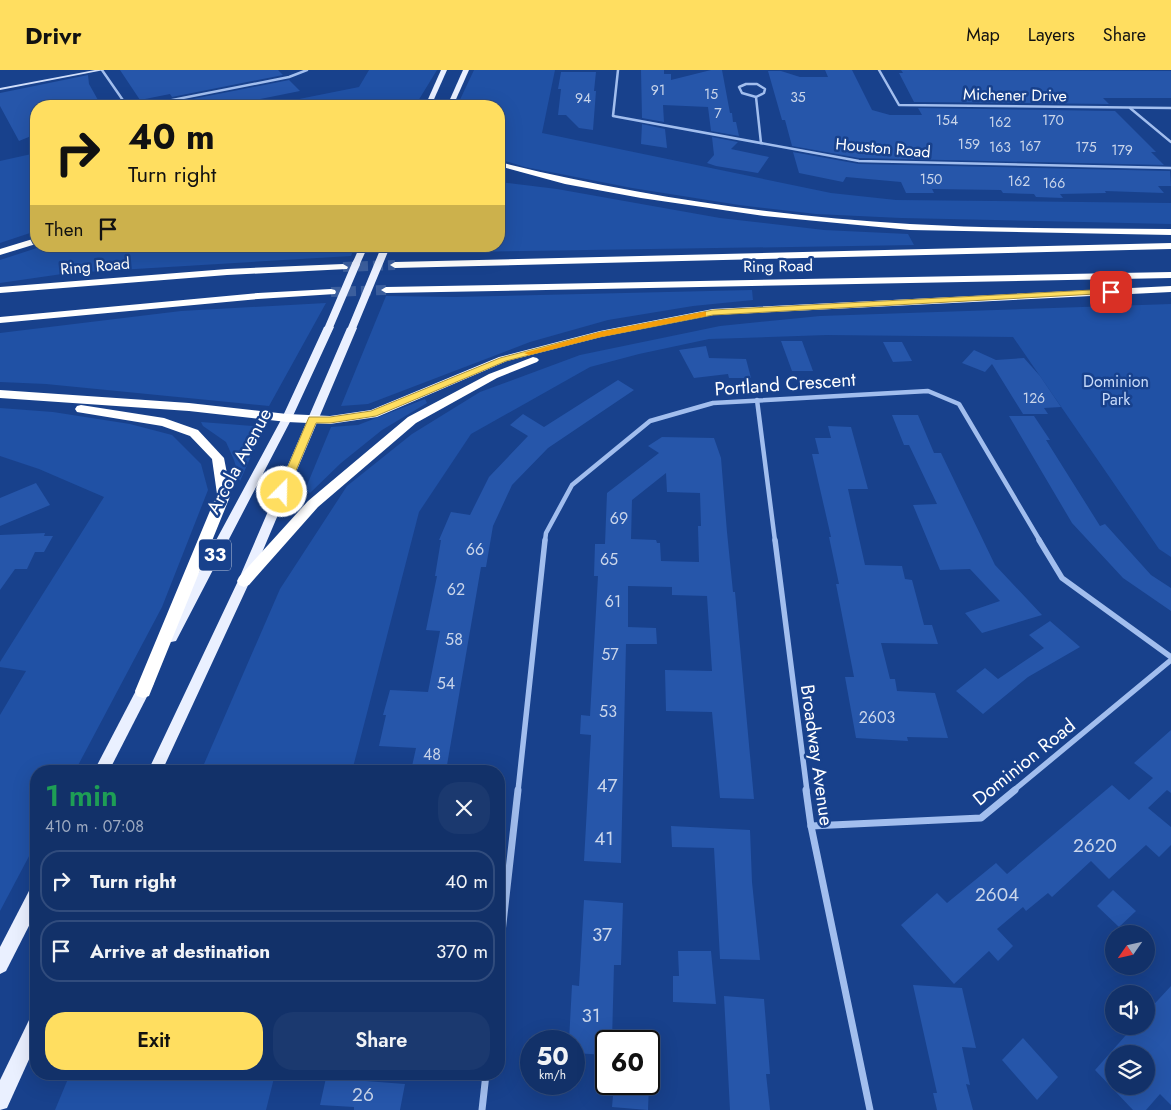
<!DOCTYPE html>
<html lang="en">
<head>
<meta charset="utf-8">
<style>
  :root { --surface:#123169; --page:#1b396f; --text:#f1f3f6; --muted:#9ca9c0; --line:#314c7d; --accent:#ffde60 }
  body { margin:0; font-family:Jost,sans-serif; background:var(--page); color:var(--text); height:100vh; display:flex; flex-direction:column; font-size:19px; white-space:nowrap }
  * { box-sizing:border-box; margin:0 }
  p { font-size:16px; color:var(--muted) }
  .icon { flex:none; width:28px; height:28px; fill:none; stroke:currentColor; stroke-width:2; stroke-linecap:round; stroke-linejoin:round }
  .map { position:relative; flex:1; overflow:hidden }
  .drawer { position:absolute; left:30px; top:695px; width:475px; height:315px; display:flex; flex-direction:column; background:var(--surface); border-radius:20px; box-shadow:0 5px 20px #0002,0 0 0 1px var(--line) }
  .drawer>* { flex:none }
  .guide { position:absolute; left:30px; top:30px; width:475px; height:152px; border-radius:20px; box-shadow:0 5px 20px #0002,0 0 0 1px var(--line); background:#ffde60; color:#111; overflow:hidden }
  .needle { width:32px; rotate:236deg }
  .buttons { position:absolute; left:1105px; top:855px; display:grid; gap:10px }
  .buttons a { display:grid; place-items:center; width:50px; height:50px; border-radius:50%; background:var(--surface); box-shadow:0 5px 20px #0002,0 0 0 1px var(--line); font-size:25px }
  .speed { position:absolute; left:520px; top:960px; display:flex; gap:10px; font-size:25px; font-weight:700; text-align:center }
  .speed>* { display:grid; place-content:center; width:65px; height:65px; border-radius:50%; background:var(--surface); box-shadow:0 5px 20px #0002,0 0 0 1px var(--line); line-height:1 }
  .speed small { font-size:12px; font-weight:400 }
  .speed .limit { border:2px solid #111; border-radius:8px; background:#fff; color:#111 }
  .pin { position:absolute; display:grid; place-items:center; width:42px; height:42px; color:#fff; margin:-21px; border-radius:10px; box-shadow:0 2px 8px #0006 }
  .me { position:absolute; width:55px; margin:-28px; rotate:23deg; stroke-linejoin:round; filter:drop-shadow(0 0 4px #0008) }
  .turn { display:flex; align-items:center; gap:18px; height:105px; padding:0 15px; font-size:22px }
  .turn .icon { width:65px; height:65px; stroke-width:2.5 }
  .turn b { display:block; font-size:35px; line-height:42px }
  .then { display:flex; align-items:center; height:48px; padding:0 15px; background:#0003; gap:10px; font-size:19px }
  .round { display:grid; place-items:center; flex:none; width:52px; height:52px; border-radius:20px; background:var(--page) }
  .overview { display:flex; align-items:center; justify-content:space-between; height:85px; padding:0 15px }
  h1 { font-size:30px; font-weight:600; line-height:38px; color:#1e9e55 }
  .primary-button { display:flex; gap:10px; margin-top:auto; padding:10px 15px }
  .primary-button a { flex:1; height:58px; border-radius:20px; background:var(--accent); color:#111; font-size:20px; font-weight:600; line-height:58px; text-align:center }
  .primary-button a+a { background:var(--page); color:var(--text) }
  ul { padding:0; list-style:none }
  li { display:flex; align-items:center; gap:15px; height:62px; margin:0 10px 8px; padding:0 5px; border:2px solid var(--line); border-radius:20px }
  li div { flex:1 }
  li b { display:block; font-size:19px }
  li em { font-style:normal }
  header { display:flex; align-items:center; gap:30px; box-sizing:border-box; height:70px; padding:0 25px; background:var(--accent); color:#111 }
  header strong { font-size:24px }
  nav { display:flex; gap:28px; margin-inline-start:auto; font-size:18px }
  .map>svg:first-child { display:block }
</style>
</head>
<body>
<header>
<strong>Drivr</strong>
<nav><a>Map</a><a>Layers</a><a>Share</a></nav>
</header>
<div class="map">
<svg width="1171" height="1040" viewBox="0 0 1171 1040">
  <rect width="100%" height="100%" fill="#18418c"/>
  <g fill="#2051a5">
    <polygon points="369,0 437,0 415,36 264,36 359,17"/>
    <polygon points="474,0 555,0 542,63 831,123 896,130 1171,133 1171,154 901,148 816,144 739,135 632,118 525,97 499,89 499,36 457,36"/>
    <polygon points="36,83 36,161 0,173 0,91"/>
    <polygon points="499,112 557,119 720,148 824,160 908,164 914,175 404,183 407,176 499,176"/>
    <polygon points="43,176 355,176 351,186 69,203 0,213 0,190"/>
    <polygon points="752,220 753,230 693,236 608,250 530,272 368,334 341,336 386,226 455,227"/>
    <polygon points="326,233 269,336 46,314 0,312 0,263 181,241"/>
    <polygon points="1171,234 1171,487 1159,479 1013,267 827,265 709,269 639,284 590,297 471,364 419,442 352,701 201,701 280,519 347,416 412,364 480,322 580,285 720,256 820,246"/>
    <polygon points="425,329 427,333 382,360 341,393 310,423 305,420 331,357 358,355"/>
    <polygon points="0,338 53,342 130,354 172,365 201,394 208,420 162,537 75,701 36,701 36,773 0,841 0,645 26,601 0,597 0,592 104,427 39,399 0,386"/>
    <polygon points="201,352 264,357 240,411 234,390 226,372 203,356"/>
    <polygon points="70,1004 275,1004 266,1040 55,1040"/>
  </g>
  <g fill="#2656aa" fill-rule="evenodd">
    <polygon points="120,0 278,0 283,5 172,27 170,24 140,30"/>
    <polygon points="641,0 664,0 664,4 671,4 671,10 711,0 722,0 730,43 732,43 733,52 736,52 739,66 711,61 708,37 663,35 664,52 642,48"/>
    <polygon points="825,0 852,0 872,40 890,45 922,45 918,38 1115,41 1156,82 1151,82 1164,95 859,88 792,76 785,50 782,50 768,1 781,1 800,7 828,7"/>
    <polygon points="901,0 1171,1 1171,28 1103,28 1109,34 914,32 899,3 903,3"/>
    <polygon points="561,2 596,2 594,21 596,21 593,60 579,58 566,45 558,45 561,19 558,19"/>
    <polygon points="88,5 89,14 98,30 92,31 95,36 36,36 36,64 19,71 0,36 0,23"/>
    <polygon points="289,10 300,21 225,36 181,36 177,32"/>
    <polygon points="642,54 665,59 667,78 641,74"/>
    <polygon points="712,67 738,72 731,79 769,87 758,103 716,96 707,93 714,85"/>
    <polygon points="793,82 859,94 1170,101 1171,116 1158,116 1164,123 1105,121 1106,123 1060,124 1063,128 1036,127 1034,124 1003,123 1001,120 932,119 934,123 906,123 901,112 846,107 843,112 799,103"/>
    <polygon points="781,271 802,271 813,301 792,301"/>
    <polygon points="883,272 902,272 912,291 893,292"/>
    <polygon points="706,276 709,288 746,289 751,308 729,308 728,304 694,308 679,280"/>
    <polygon points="974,280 996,290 1024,288 1040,306 1061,337 1044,338 1048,344 1023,344 992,294 985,302 962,293"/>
    <polygon points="618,310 634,320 548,378 512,415 493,456 486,497 481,497 446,701 411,701 416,678 379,676 386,645 383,645 390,620 428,622 440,561 426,560 437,506 435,506 441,470 439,470 451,442 470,445 489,407 528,366 510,355 523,344 544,357"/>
    <polygon points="892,345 918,345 934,383 941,383 995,495 1042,545 982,563 965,543 1000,531 970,499 940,500 913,435 937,434 909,375 904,375"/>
    <polygon points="1009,346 1034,346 1050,370 1046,370 1100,456 1105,454 1151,505 1171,518 1171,541 1123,508 1072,453"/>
    <polygon points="828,356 851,357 868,419 848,419 865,495 902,496 905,509 912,510 924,555 932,555 938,574 881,573 890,609 895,609 897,621 935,623 948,668 907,667 908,671 856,668 845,607 854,607 836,514 839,514 829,467 831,467 812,384 819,384 815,368 831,368"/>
    <path d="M662 367 714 368 721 388 727 462 733 522H735L754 729 720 728 712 642 666 641 665 600 712 601 707 526 672 525V517L628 516V557L656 558 657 574H626L621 793 584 791 591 665 580 664 581 645 590 646 598 506H594L595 474H605L607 423 659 383 648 376ZM666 403 667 422 700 423 701 456H698L699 492 661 491 660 473H657L656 470 631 469 632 430Z"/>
    <polygon points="36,413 50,435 0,456 0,428"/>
    <polygon points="45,463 44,466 53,466 44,482 35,482 27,499 15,499 0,520 0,465"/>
    <polygon points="1050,551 1080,577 1028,607 983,644 956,621 985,598 998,609 1044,578 1029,565"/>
    <polygon points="1171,660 1171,723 1167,720 1148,738 1171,757 1171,775 1159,787 1146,775 1109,809 1091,791 1052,827 1048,823 1026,841 1023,837 997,859 1013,876 998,891 989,881 954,914 901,855 937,823 947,833 996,793 1007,804 1112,715 1129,730 1153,708 1134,693"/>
    <polygon points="671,756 750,760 752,812 760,890 720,889 714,778 672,777"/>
    <polygon points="1113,820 1136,841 1119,857 1097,836"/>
    <polygon points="584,830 623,833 621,895 614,895 612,971 606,971 606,985 574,983 574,971 569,971 572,915 579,916"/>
    <polygon points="678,881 711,881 716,934 673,932 673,906 679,906"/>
    <polygon points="913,915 962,918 976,978 962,977 970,1015 966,1014 973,1040 937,1040 933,1023 937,1023"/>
    <path d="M1171 916V1035L1160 1024 1146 1040H1133L1095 1000 1134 956H1146V943ZM1114 984H1146V1016H1114Z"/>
    <polygon points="724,926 764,929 770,1004 766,1004 770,1040 730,1040"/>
    <polygon points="1023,968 1058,1007 1037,1030 1002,990"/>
    <polygon points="326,1008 405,1014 400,1040 354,1040 354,1037 320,1035"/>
    <polygon points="614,1014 649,1014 648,1040 612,1037"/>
  </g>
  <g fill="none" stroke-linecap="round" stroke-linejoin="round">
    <g stroke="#3b5e9d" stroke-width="10" stroke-dasharray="10 5" stroke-linecap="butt">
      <polyline points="343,197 395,195"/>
      <polyline points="331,222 386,220"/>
    </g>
    <g stroke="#a2beee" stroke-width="2.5">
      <polyline points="102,0 127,36"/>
      <polyline points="618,0 613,46 859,91 1171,98"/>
      <polyline points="879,0 899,35 1171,38"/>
      <polygon points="746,14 757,14 765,19 764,23 756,27 742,23 739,17"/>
      <polyline points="756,27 761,73"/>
      <polyline points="142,36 289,7 307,0"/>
      <polyline points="1130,38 1171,72"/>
    </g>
    <g stroke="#a2beee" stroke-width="4.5">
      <polyline points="757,330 775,471"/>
      <polyline points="545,471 546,463 572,415 650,351 713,333 928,321 959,334 1040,471"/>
    </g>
    <g stroke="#a2beee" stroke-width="5.5">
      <polyline points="775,470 807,721"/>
      <polyline points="1039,470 1062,508 1171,587"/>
      <polyline points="518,721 545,470"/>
      <polyline points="1013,721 1171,590"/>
    </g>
    <g stroke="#a2beee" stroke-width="7">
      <polyline points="806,720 811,756 870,1040"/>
      <polyline points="811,756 981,748 1015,720"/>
      <polyline points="499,889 518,720"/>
      <polyline points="482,1040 486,1004"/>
    </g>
    <polygon fill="#d0defa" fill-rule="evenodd" points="95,0 104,0 0,20 0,18"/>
    <g fill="#eaf0ff" fill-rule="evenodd">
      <polygon points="441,0 447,0 431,36 425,36"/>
      <polygon points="463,0 469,0 453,36 447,36"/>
      <polygon points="360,176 368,176 359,196 353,196 352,194"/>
      <polygon points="329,254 334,257 292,348 176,571 171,572 166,571 164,567 166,563 282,348 324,257"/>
      <polygon points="352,255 357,258 250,511 162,701 148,701 238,511 347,258"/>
      <polygon points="147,607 152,609 154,613 109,701 94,701 142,609"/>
      <polygon points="36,817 36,842 6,901 0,904 0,877 30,819"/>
      <polygon points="36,945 36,974 7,1038 0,1040 0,1010 30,948"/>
    </g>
    <g fill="#fff" fill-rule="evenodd">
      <path d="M499 92C632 125 773 146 910 154 997 159 1084 158 1171 159V165L910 160 764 146 641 128 565 114 499 96Z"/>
      <polygon points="36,168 36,174 0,185 0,179"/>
      <polygon points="1171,173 1171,179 395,198 390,195 395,192"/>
      <polygon points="343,194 348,197 347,199 227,205 0,223 0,217 227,199"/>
      <polygon points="1171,202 1171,208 386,223 381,220 386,217"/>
      <polygon points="1171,216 1171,222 713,245 601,267 507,291 377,347 330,354 287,352 189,341 0,328 0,320 189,333 287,344 330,346 371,340 499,287 600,261 713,239"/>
      <polygon points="331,219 335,220 336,222 335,224 258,229 0,253 0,247 258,223"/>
      <polygon points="533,287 537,288 539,290 537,292 497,308 416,353 318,437 249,515 244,517 239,515 237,511 239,507 308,431 408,347 489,304"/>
      <polygon points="81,335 164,348 198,360 224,388 231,424 151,621 149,626 143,628 137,626 135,621 217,424 212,389 190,366 162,356 77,342 75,339 77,336"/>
    </g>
    <g stroke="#eaf0ff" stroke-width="8">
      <polyline points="329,257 356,194"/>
      <polyline points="352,258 386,176"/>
    </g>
  </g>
  <polygon fill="#ffde60" stroke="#a6903e" points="1111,219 1114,220 1114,223 713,245 600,267 506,291 376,346 330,353 316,353 287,422 282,425 277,422 309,347 330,347 371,341 500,288 600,262 713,240"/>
  <polygon fill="#f59e0b" points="703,242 706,242 706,246 600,267 529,285 524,283 600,262"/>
  <g text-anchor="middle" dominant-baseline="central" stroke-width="5" stroke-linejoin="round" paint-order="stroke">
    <g font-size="14" fill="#c9d5ea">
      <text x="658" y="20">91</text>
      <text x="711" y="24">15</text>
      <text x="798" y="27">35</text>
      <text x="583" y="28">94</text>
      <text x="718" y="43">7</text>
      <text x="947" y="50">154</text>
      <text x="1053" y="50">170</text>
      <text x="1000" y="52">162</text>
      <text x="969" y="74">159</text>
      <text x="1030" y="76">167</text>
      <text x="1000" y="77">163</text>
      <text x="1086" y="77">175</text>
      <text x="1122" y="80">179</text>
      <text x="931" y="109">150</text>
      <text x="1019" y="111">162</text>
      <text x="1054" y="113">166</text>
      <text x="1034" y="328">126</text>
    </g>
    <g font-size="16" fill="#fff" stroke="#18418c">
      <text transform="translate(1015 25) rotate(1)">Michener Drive</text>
      <text transform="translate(883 78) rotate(5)">Houston Road</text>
      <text transform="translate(95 196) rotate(-5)">Ring Road</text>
      <text transform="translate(778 196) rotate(-1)">Ring Road</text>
    </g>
    <g font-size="16" fill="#c8dbfa" stroke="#18418c">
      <text x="1116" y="311">Dominion<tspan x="1116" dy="18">Park</tspan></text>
    </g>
    <g font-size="16" fill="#c9d5ea">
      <text x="619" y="448">69</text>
      <text x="475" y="479">66</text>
      <text x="609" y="489">65</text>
      <text x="456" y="519">62</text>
      <text x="613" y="531">61</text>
      <text x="454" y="569">58</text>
      <text x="610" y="584">57</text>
      <text x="446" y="613">54</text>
      <text x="608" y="641">53</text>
      <text x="877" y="647">2603</text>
      <text x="432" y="684">48</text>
    </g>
    <rect fill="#18418c" stroke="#bac6dc" stroke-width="1" x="199" y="469.5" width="32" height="31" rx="4"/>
    <g font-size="18" font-weight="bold" fill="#fff">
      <text x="215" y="485">33</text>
    </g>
    <g font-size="19" fill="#fff" stroke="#18418c">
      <text transform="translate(785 314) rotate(-4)">Portland Crescent</text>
      <text transform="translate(239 391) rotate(-62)">Arcola Avenue</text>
      <text transform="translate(817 685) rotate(82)">Broadway Avenue</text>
      <text transform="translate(1024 692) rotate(-39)">Dominion Road</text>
    </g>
    <g font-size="19" fill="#c9d5ea">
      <text x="607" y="715">47</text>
      <text x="604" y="768">41</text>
      <text x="1095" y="775">2620</text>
      <text x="997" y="824">2604</text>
      <text x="602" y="864">37</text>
      <text x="591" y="945">31</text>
      <text x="363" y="1024">26</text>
    </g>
  </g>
</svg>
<div class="buttons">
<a><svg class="needle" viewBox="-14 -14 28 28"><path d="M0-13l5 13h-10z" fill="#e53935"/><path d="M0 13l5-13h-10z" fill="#9ca9c0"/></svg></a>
<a><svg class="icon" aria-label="sound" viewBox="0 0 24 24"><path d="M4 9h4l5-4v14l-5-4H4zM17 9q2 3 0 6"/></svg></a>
<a><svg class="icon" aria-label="layers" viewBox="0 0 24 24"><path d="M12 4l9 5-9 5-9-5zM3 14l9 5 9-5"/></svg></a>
</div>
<div class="speed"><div>50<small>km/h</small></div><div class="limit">60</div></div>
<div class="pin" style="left:1111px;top:222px;background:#d93025"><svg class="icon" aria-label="arrive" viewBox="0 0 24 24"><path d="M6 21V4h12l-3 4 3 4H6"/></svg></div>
<svg class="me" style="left:282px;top:422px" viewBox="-20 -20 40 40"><circle r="17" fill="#ffde60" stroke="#fff" stroke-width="3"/><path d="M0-11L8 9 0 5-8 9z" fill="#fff"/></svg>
<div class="guide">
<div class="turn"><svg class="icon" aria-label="right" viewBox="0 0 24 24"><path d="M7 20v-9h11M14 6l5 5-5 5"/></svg><div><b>40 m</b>Turn right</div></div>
<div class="then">Then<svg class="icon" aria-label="arrive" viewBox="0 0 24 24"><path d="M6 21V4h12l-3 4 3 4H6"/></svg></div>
</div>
<section class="drawer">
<div class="overview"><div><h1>1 min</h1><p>410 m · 07:08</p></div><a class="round"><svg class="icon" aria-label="close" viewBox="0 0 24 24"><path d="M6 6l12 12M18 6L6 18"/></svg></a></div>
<ul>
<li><svg class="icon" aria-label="right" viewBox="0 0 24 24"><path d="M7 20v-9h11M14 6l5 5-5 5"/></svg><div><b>Turn right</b></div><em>40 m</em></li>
<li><svg class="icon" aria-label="arrive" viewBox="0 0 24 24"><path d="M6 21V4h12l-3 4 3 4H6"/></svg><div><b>Arrive at destination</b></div><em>370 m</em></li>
</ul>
<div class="primary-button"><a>Exit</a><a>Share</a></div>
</section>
</div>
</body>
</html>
